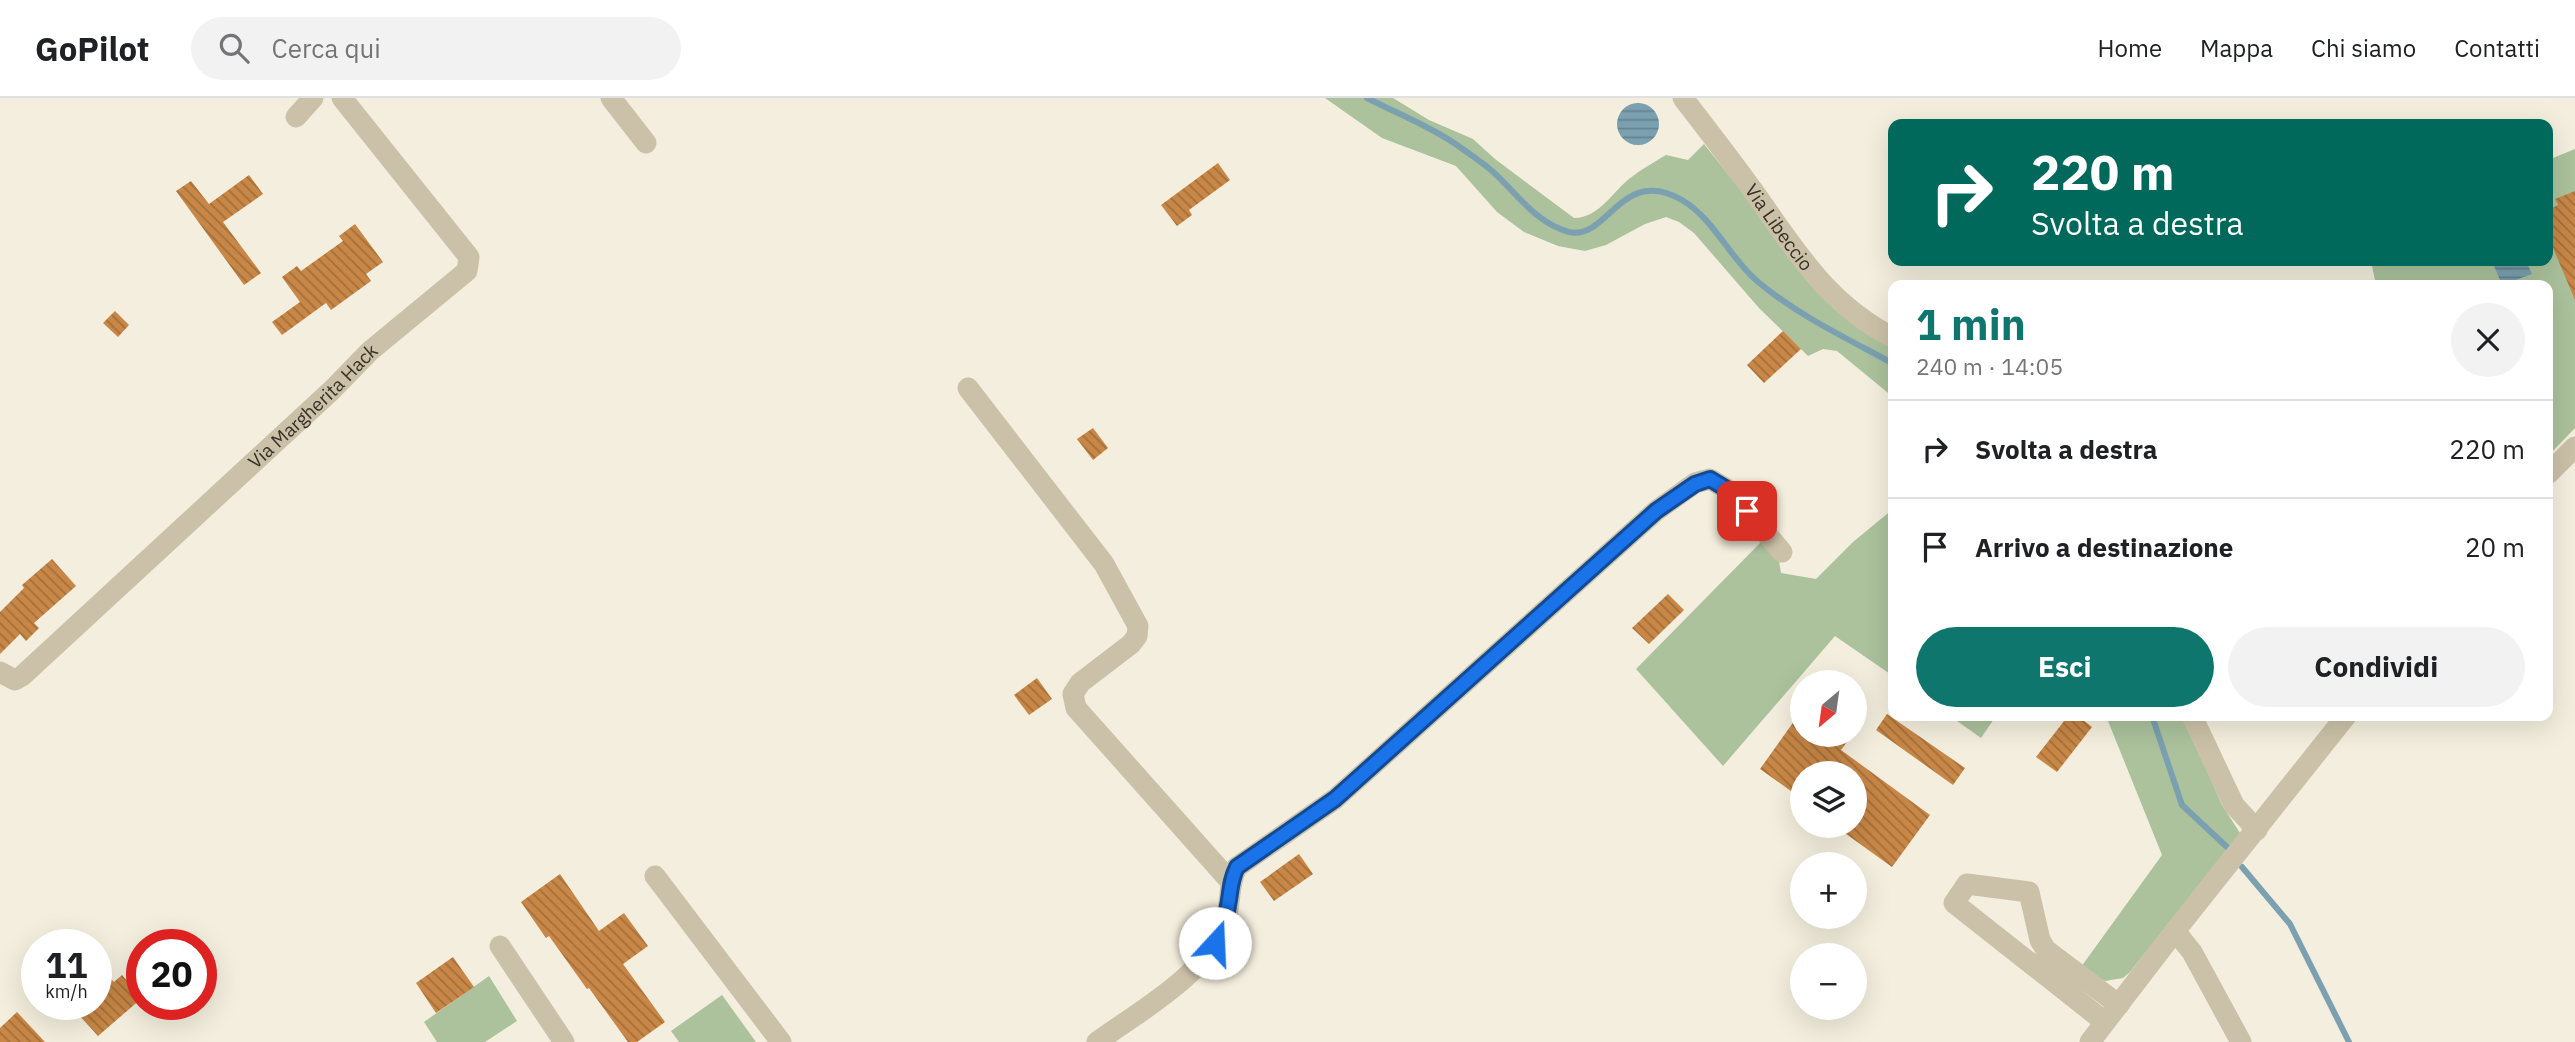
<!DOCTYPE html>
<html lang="it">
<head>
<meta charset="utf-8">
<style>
  :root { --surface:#fff; --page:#f2f2f2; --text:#202124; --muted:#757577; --line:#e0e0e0; --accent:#0f766e }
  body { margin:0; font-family:"IBM Plex Sans",sans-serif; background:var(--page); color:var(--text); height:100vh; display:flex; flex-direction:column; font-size:26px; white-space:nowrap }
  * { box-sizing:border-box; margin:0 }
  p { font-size:23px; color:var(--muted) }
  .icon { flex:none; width:38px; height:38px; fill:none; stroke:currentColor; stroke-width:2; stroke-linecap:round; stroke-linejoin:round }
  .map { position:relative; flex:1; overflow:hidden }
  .sheet { position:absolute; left:1888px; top:182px; width:665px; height:441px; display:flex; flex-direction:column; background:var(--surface); border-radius:14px; box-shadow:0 7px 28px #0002 }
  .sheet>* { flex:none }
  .top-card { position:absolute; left:1888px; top:21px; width:665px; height:147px; border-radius:14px; box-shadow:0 7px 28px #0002; background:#00695c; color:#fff; overflow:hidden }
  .needle { width:46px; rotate:209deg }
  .controls { position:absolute; left:1790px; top:572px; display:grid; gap:14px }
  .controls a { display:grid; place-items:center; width:77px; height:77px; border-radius:50%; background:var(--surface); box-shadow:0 7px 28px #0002; font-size:35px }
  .speed { position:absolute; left:21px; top:831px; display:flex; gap:14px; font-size:35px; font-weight:700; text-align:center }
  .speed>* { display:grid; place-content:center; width:91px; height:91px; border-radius:50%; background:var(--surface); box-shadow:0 7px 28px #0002; line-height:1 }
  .speed small { font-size:18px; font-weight:400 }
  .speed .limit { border:10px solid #d22; background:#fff; color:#111 }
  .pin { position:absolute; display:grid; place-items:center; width:60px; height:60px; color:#fff; margin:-30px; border-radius:14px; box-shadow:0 4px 10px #0006 }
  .me { position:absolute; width:77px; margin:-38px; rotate:20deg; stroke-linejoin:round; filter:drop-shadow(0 0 5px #0008) }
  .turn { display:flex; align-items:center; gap:24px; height:147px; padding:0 28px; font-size:32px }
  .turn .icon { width:91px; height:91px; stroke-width:2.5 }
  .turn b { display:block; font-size:49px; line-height:60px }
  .round { display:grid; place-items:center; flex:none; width:74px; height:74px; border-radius:37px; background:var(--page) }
  .headline { display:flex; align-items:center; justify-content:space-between; height:119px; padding:0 28px }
  h1 { font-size:42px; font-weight:700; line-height:52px; color:var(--accent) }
  .button { display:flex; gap:14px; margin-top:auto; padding:14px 28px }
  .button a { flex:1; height:80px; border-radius:42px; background:var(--accent); color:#fff; font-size:28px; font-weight:700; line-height:80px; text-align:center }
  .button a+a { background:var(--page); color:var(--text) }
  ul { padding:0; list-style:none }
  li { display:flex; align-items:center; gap:21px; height:98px; padding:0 28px; border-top:2px solid var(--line) }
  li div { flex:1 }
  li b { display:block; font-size:26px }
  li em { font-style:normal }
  header { display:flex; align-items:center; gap:42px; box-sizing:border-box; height:98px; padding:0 35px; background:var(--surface); border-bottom:2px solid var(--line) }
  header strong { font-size:33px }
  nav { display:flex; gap:38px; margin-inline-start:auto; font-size:24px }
  .search { width:490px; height:63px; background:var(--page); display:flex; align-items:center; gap:18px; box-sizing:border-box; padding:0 24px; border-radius:38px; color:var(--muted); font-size:26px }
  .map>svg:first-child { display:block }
</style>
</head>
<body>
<header>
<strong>GoPilot</strong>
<div class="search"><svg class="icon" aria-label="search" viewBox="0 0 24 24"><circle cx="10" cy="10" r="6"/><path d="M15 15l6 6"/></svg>Cerca qui</div>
<nav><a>Home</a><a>Mappa</a><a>Chi siamo</a><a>Contatti</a></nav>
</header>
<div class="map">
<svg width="2575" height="944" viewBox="0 0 2575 944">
  <defs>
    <pattern id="water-rules" width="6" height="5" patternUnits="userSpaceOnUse" patternTransform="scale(1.75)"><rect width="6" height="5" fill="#7ba0b0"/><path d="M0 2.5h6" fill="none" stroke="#66838f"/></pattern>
    <pattern id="building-back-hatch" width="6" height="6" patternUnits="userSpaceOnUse" patternTransform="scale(1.75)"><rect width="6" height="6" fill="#c88746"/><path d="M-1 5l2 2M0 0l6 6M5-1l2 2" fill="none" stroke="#a36f3a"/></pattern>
  </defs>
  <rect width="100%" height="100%" fill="#f3eedd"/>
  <g fill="#abc29c">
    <path d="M1325 0H1393L1429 22 1473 41 1495 61 1574 120C1600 120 1613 92 1633 78 1643 70 1655 64 1666 57L1688 62 1704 46 1744 96 1893 247V299L1837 253 1823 251 1808 258 1759 210 1694 135 1679 124 1666 119 1645 126 1606 147 1585 153 1558 148 1524 134 1497 114 1456 68 1382 40Z"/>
    <polygon points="2575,51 2575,330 2548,358 2548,187 2376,187 2371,163 2548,163 2548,62"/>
    <polygon points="1893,411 1893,578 1835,538 1723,668 1636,571 1765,440 1778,457 1781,475 1816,481 1853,444"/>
    <polygon points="1950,618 1996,618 1981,640"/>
    <polygon points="2106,618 2183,618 2222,707 2240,735 2130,874 2123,880 2105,883 2081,869 2162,757"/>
    <polygon points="489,878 517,923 485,944 437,944 424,924"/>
    <polygon points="722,897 756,944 679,944 671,933"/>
  </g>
  <g fill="url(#water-rules)">
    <circle cx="1638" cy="26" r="21"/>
    <polygon points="2492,163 2526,163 2532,176 2502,187"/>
  </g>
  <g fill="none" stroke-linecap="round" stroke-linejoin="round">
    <g stroke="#7ba0b0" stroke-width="6">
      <path d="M1367 0C1396 15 1430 28 1457 47 1468 55 1480 63 1491 72 1516 94 1535 125 1569 134 1608 143 1621 67 1682 102 1714 121 1729 159 1757 183 1797 217 1848 241 1894 266"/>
      <polyline points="2152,618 2182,707 2228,750"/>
      <polyline points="2242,769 2290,826 2349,944"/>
    </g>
  </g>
  <g fill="url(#building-back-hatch)">
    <polygon points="1218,65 1230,82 1189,112 1192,117 1177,128 1161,107"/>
    <polygon points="249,77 263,96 223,124 261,175 244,187 176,93 191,83 209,106"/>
    <polygon points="2575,93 2575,202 2548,138 2548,112 2558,107 2555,101"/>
    <polygon points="355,126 383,164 366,176 371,183 331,212 326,205 282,237 272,224 300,204 282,179 297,168 301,173 343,143 339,138"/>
    <polygon points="115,213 129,227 118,239 103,225"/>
    <polygon points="1783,233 1801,251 1764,285 1747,267"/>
    <polygon points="1093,330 1108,350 1093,362 1077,341"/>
    <polygon points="52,461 76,488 34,525 39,530 26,543 20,536 0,556 0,514 24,490 22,487"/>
    <polygon points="1668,496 1684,512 1649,546 1632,530"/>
    <polygon points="1037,580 1052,601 1029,617 1014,597"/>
    <polygon points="1802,612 1802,637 1852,637 1841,652 1930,717 1892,769 1835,728 1855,728 1855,676 1802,676 1802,701 1760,671"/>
    <polygon points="1887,616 1965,670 1953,687 1876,632"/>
    <polygon points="2068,618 2078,618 2092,629 2057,674 2036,659"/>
    <polygon points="1299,756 1313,776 1274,803 1260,784"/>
    <polygon points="560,776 599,833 624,815 648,848 623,866 665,924 637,944 628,944 589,890 587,891 549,838 546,840 521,804"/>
    <polygon points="453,859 474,889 436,915 416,885"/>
    <polygon points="96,865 114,884 122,877 142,900 98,938 78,916 88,906 96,906"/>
    <polygon points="17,914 45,944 0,944 0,930"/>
  </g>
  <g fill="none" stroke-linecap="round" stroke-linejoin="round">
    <g stroke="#cbc1a8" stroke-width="21">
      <polyline points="611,0 646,45"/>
      <path id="s1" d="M1683 0C1707 31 1731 62 1754 94 1796 153 1827 206 1894 240"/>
      <polyline points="296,19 313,0"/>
      <polyline points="968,290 1104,466 1138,528 1137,538 1131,546 1080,585 1073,596 1076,610 1230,783"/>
      <polyline points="2548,376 2575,349"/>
      <path id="s2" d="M0 574 15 582 22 578 332 292 370 253 467 173 469 159 342 0"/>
      <polyline points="2192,618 2234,707 2257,732"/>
      <polyline points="655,778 781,944"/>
      <polyline points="2175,833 2192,854 2241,944"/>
      <polyline points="500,848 564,944"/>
      <polyline points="2105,924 1954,805 1967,786 2029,794 2040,842 2046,852 2119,907"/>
      <path d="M1097 944C1138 914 1206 877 1224 827 1232 807 1227 788 1237 769L1335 701 1656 413 1695 385 1710 381 1730 393 1782 454"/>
      <polyline points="2090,944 2175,833 2346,618"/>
    </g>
  </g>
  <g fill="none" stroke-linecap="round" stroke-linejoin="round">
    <g stroke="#114b97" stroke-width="18">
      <path id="route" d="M1215 845C1222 831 1227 818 1229 802 1231 789 1231 781 1237 769L1335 701 1656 413 1695 386 1710 381 1730 393 1747 413"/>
    </g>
    <use href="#route" stroke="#1a73e8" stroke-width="12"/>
  </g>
  <g text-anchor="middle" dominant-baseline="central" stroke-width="6" stroke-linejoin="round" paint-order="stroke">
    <g font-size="19" fill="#383128" stroke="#faf7e9">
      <text stroke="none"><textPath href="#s1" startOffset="161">Via Libeccio</textPath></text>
      <text stroke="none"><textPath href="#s2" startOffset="422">Via Margherita Hack</textPath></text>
    </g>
  </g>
</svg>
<div class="controls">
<a><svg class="needle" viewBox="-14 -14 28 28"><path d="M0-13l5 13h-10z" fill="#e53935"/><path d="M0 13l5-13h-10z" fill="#757577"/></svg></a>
<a><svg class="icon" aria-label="layers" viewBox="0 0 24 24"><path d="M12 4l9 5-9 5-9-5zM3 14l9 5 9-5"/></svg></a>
<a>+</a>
<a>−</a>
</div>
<div class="speed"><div>11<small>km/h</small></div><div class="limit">20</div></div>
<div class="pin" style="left:1747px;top:413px;background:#d93025"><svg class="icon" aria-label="arrive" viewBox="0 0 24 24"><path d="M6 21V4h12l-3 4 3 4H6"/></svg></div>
<svg class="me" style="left:1215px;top:845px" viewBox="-20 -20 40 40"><circle r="19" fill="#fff"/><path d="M0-13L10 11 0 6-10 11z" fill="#1a73e8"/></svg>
<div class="top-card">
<div class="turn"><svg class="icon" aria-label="right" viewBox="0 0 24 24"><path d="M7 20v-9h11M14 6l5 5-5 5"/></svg><div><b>220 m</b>Svolta a destra</div></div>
</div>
<section class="sheet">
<div class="headline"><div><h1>1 min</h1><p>240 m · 14:05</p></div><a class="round"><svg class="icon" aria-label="close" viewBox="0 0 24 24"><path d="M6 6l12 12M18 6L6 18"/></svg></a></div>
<ul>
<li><svg class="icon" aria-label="right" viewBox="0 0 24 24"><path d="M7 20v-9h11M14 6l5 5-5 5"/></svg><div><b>Svolta a destra</b></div><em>220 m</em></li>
<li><svg class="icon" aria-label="arrive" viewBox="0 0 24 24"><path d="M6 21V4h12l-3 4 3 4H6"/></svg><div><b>Arrivo a destinazione</b></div><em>20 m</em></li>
</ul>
<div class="button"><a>Esci</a><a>Condividi</a></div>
</section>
</div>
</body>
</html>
